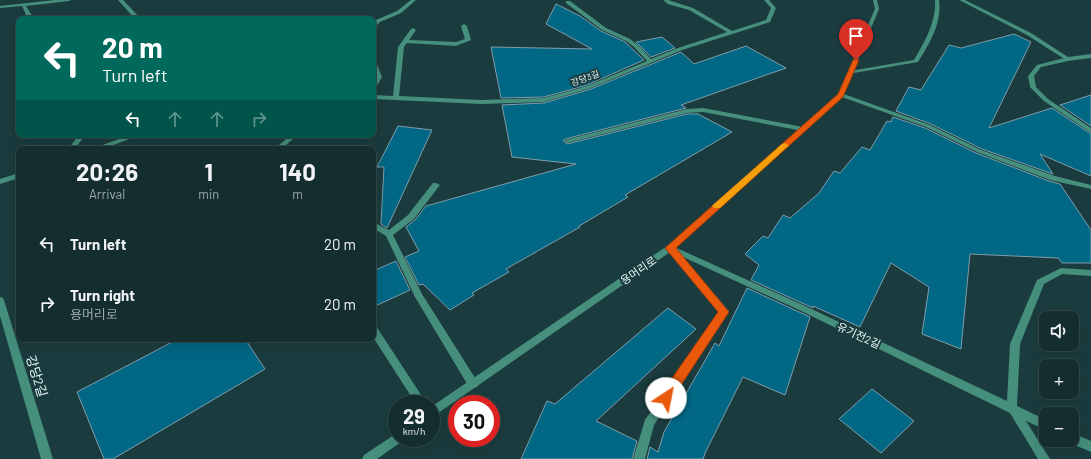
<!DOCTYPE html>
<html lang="en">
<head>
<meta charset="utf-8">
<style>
  :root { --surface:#142d2e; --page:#21393a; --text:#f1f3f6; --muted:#9da8aa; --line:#33494a }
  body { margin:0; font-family:Barlow,"Noto Sans KR",sans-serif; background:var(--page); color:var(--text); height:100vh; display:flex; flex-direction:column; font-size:15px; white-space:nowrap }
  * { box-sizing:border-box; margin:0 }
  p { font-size:13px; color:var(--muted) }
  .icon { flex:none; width:22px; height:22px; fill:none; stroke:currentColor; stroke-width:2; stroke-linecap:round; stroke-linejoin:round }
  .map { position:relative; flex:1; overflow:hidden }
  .panel { position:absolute; left:16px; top:146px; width:360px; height:196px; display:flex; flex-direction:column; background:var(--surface); border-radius:8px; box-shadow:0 4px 16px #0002,0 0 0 1px var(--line) }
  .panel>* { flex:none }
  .top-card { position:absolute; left:16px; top:16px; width:360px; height:122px; border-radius:8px; box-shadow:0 4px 16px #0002,0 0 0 1px var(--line); background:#00695c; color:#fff; overflow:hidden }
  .tools { position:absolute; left:1039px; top:311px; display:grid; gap:8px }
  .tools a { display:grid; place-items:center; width:40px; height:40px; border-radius:8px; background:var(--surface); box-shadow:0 4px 16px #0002,0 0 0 1px var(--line); font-size:20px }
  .speed { position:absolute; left:388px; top:395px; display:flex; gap:8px; font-size:20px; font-weight:700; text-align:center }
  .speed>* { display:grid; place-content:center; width:52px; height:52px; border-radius:50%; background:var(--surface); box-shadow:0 4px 16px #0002,0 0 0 1px var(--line); line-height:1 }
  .speed small { font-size:10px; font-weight:400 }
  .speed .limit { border:6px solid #d22; background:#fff; color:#111 }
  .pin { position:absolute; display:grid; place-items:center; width:34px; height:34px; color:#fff; margin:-41px -17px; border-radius:50% 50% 50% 0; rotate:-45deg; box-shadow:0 0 4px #0007 }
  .pin .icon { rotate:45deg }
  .me { position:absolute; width:44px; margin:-22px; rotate:34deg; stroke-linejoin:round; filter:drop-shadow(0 0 3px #0008) }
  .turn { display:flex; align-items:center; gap:14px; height:84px; padding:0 20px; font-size:18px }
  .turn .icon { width:52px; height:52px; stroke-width:2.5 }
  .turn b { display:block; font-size:28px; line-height:34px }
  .lanes { display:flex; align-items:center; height:38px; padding:0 20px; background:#0003; justify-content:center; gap:20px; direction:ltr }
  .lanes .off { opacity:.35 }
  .eta { display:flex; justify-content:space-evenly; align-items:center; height:68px; text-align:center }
  .eta b { font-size:24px; font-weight:700; line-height:28px }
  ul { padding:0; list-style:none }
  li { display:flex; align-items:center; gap:12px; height:60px; padding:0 20px }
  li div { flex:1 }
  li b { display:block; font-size:15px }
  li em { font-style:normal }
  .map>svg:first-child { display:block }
</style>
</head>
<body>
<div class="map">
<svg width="1091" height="459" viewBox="0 0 1091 459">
  <rect width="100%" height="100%" fill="#1b3c3e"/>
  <g fill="#006785" stroke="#7f9daa">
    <polygon points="556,4 580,16 601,31 625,42 644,60 587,85 544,97 501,98 491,47 592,49 546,24"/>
    <polygon points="1014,34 1031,42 989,128 1052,108 1091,134 1091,176 1040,154 1053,174 982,149 931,124 896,111 909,87 921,90 949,45 961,48"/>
    <polygon points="662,37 675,48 651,57 636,42"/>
    <polygon points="746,46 786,68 681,105 686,108 565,139 563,141 567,144 687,114 698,114 732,132 625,195 628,197 579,226 580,227 506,269 509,272 472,293 474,295 450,310 423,284 419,285 405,257 419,251 406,227 415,220 426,206 576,164 512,157 502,105 544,103 591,89 681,52 694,64"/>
    <polygon points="1091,95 1091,126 1060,105"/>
    <polygon points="893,117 925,128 976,153 1049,181 1060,184 1091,230 1091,263 1062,263 1058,258 970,254 961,349 922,334 929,287 891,263 860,327 813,306 813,308 751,280 759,265 745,254 763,236 768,238 783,215 790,218 819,193 834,171 840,173 862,147 870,150 887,121 891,122"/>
    <polygon points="398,126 432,130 387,228 381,224 384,167 377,167"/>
    <polygon points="396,261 410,290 373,307 373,271"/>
    <polygon points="747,288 810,317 785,395 743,377 706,451 703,459 647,459 650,447 658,452 664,432 715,343 719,346"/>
    <polygon points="668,308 696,329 596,421 637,441 632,459 521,459 547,401 555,404"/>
    <polygon points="178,339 245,339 265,369 113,459 104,459 77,392"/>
    <polygon points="872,389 914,421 881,453 839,419"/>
  </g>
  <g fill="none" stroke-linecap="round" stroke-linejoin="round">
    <g fill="#468f7d" fill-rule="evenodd">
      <polygon points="55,0 71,0 69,1 26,6 34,19 28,19 22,6 0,8 0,6"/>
      <polygon points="118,0 123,0 141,19 135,19"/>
      <polygon points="959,0 965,0 1031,33 1071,59 1066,60 1027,35"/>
      <polygon points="79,135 85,135 75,149 68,149"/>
    </g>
    <g fill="#468f7d" fill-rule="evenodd">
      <polygon points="411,0 416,0 401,13 380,22 373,29 373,24 376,20 397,11"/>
      <polygon points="663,0 668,0 693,8 732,31 766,20 771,8 764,0 769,0 776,8 770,22 682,50 591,88 544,102 482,104 373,99 373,95 393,96 398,47 411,29 413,28 416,30 409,40 456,42 465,39 461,26 464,24 467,26 471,40 456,46 407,43 404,47 399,96 482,100 544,98 587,86 647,61 634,47 626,41 602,30 566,3 566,1 570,1 606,28 630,39 638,45 651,59 678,48 727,32 689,10 668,4"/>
      <path d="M935 0H939C942 23 930 43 918 62L848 74 847 73 850 71 914 60C925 41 936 23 935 0Z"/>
      <polygon points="270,15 274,15 279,19 273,19 270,16"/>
      <polygon points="1091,54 1091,58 1068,61 1041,67 1034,76 1036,87 1048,99 1091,128 1091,133 1044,101 1030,87 1028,76 1037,65 1068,57"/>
      <polygon points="373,60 376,62 382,77 375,89 373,90 373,83 376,77 373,69"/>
      <polygon points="841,93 930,125 981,150 1055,176 1091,185 1091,189 1050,180 977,152 926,127 839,96 839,94"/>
      <polygon points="703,108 803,127 806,129 803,131 703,112 687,113 567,143 564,141 565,140 687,109"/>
      <polygon points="130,135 140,135 103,149 93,149 94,148"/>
      <polygon points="291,135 298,135 281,149 274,149"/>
      <polygon points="19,173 19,178 0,184 0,179"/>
      <polygon points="433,183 436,183 440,185 414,219 393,235 422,294 477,381 478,384 477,387 473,388 469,387 415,297 386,236 373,228 373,222 389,230 408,215"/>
      <polygon points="670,245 803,305 1007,401 1010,344 1037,280 1061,268 1091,270 1091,276 1062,274 1044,284 1020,344 1017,406 1046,420 1046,430 1026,421 1050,459 1038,459 1010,413 797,309 683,257 729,311 654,425 645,459 633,459 645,420 719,311 667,250 666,248"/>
      <polygon points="0,297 3,298 4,300 53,459 41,459 0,316"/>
      <polygon points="373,325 376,326 427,404 416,404 373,337"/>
      <polygon points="1072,433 1091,441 1091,452 1068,442 1067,440 1072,440"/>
    </g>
    <g fill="#468f7d" fill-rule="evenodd">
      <polygon points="873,0 877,0 879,9 843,96 673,250 431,418 431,407 667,246 838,94 875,9"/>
      <polygon points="397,433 397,438 402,438 401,442 377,459 362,459 364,455"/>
    </g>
  </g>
  <polygon fill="#ea580c" stroke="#983908" points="856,58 859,60 843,97 676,248 729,312 670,402 666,403 661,402 660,398 661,394 718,312 665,248 838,94 853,60"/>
  <polygon fill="#f59e0b" points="785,143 789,146 787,147 720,208 714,208 712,206 714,204 782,144"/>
  <g text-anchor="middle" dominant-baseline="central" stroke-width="4" stroke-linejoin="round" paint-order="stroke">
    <g font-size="9" fill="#e7f9fa" stroke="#1b3c3e">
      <text transform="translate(585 78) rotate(-20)">강당3길</text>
    </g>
    <g font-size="11" fill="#e7f9fa" stroke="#1b3c3e">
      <text transform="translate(638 270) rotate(-35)">용머리로</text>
      <text transform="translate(859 335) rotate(25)">유기전2길</text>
    </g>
    <g font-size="13" fill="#e7f9fa" stroke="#1b3c3e">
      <text transform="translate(37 376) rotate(73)">강당2길</text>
    </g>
  </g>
</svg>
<div class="tools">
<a><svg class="icon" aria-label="sound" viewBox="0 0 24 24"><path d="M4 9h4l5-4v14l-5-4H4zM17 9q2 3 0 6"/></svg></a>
<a>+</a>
<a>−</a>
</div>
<div class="speed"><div>29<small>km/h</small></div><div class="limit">30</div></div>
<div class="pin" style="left:856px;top:60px;background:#d93025"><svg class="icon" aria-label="arrive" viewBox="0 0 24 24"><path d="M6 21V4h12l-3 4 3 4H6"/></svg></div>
<svg class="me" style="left:666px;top:398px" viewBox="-20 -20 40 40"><circle r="19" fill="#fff"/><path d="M0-13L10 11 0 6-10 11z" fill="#ea580c"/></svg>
<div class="top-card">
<div class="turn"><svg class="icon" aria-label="left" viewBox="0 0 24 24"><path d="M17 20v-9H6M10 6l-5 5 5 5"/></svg><div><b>20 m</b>Turn left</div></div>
<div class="lanes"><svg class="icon" aria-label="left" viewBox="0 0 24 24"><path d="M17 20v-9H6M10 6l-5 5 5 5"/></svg><svg class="icon off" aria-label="ahead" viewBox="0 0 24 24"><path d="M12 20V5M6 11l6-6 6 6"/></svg><svg class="icon off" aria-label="ahead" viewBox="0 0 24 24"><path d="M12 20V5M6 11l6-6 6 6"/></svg><svg class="icon off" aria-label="right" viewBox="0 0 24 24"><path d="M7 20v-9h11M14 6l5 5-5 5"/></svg></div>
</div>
<section class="panel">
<div class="eta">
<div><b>20:26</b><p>Arrival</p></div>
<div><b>1</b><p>min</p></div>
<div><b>140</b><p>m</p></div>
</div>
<ul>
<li><svg class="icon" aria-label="left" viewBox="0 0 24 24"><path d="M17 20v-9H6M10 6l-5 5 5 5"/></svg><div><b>Turn left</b></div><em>20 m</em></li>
<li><svg class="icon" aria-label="right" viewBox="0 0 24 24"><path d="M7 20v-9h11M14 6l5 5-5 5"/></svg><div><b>Turn right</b><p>용머리로</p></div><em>20 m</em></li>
</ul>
</section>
</div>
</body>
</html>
